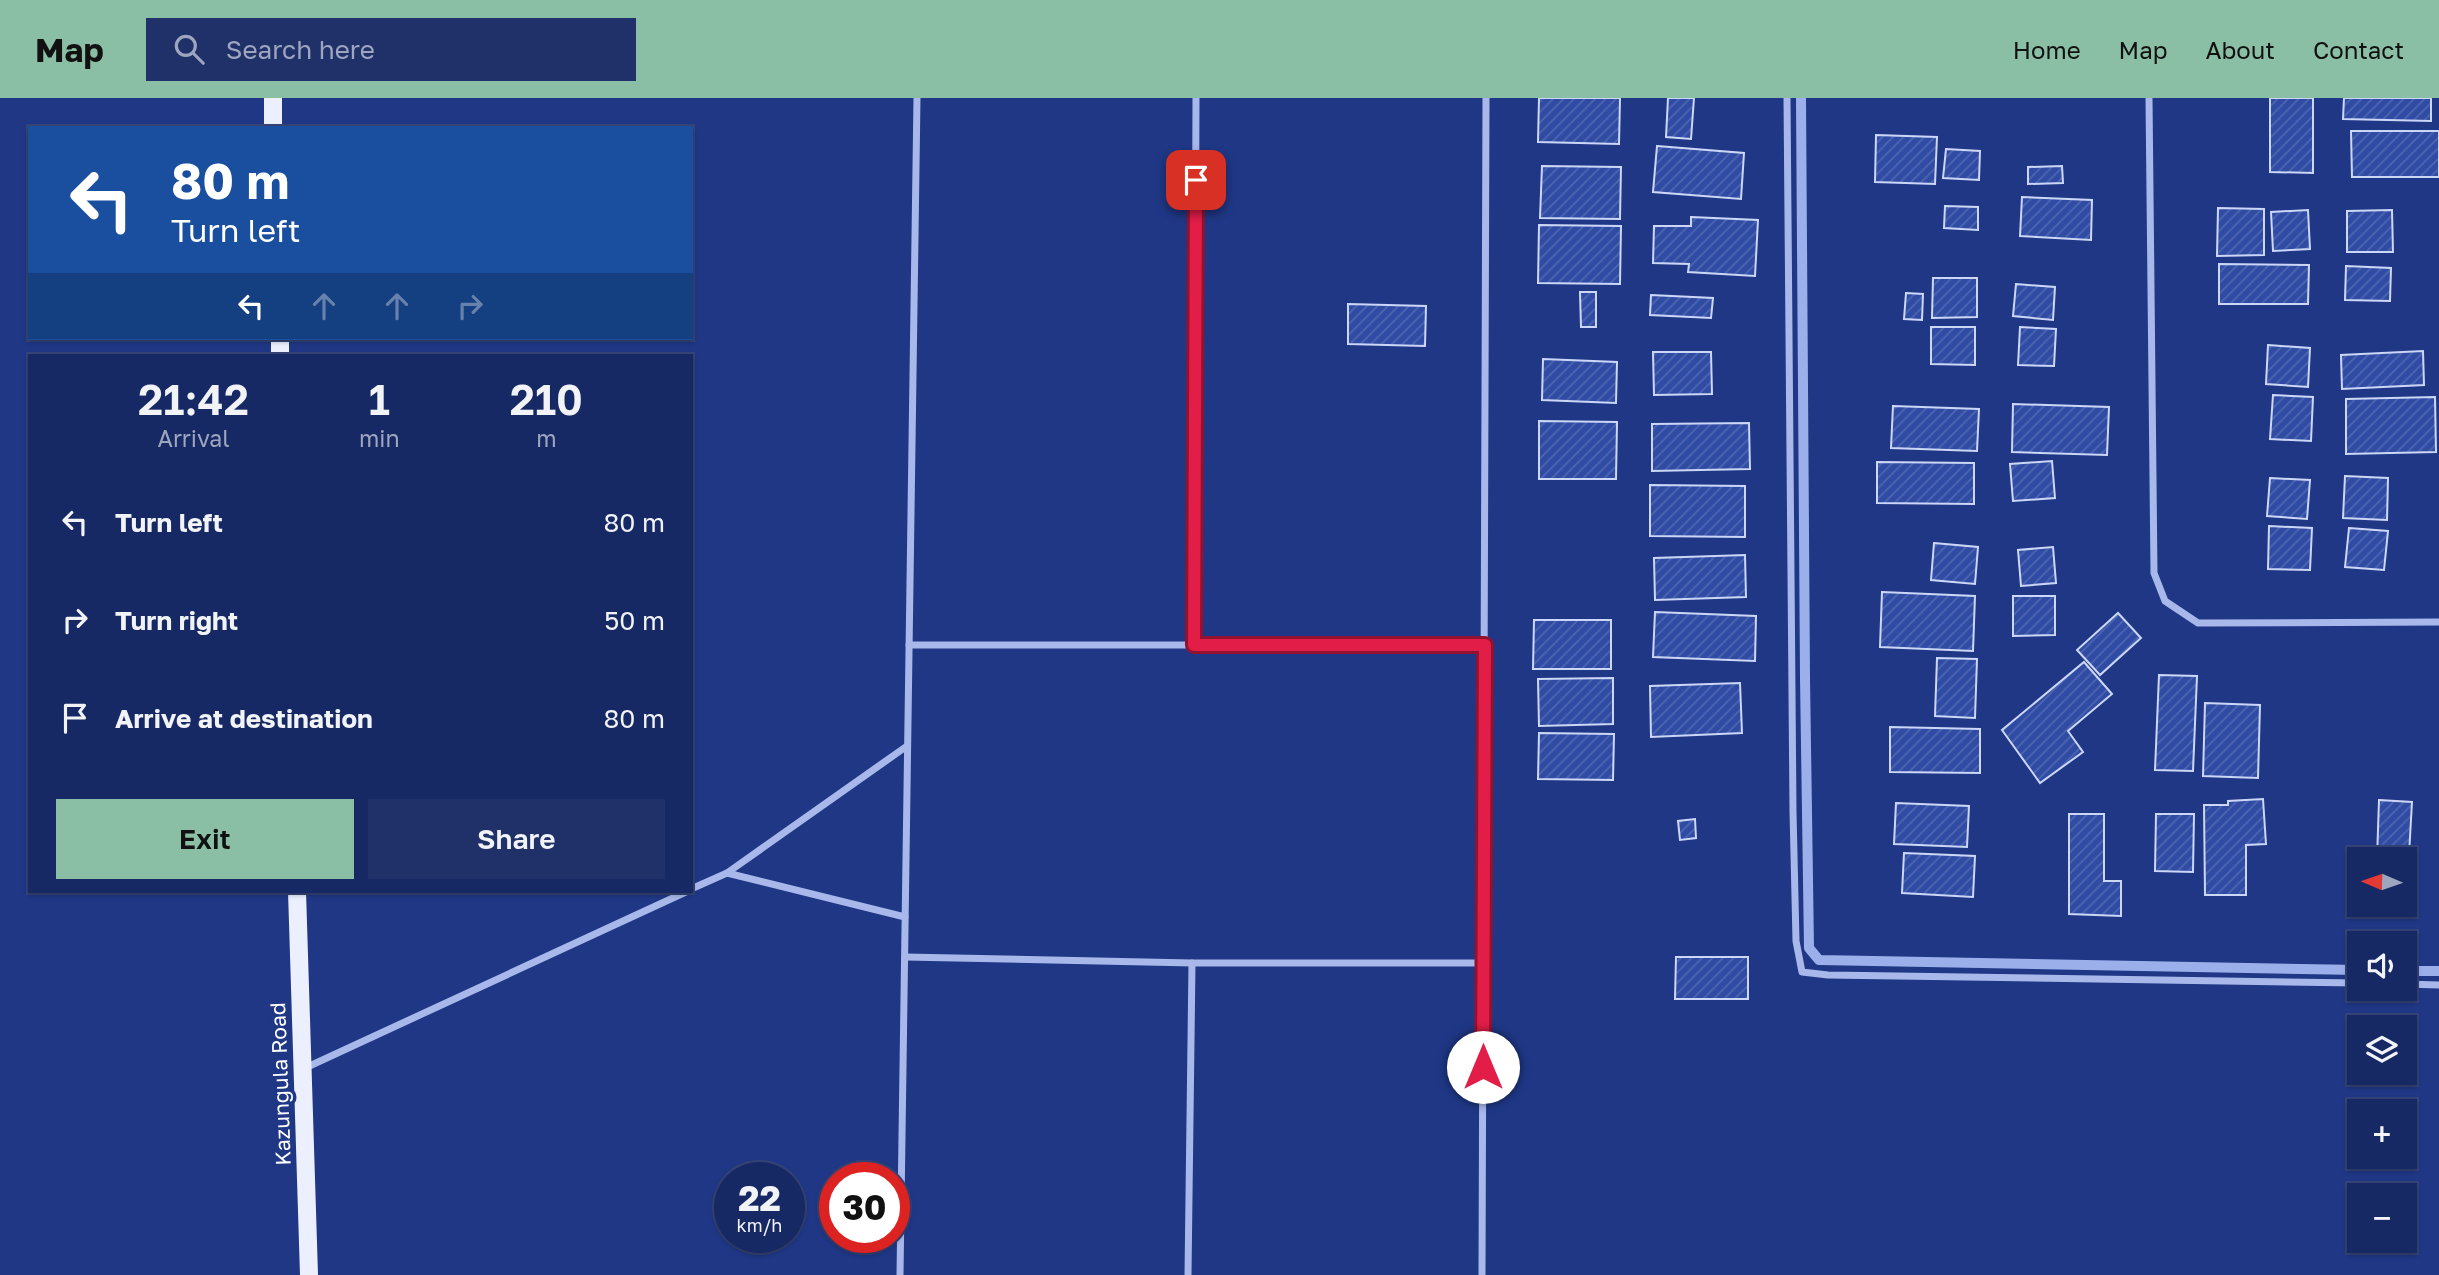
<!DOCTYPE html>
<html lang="en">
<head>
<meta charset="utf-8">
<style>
  :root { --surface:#172964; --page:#20316a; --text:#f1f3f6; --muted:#9ea6bf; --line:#364578; --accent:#8abfa5 }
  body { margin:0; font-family:"Golos Text",sans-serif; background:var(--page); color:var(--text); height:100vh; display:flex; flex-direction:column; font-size:26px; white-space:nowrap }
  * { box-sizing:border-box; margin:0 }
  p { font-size:23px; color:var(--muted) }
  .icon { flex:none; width:38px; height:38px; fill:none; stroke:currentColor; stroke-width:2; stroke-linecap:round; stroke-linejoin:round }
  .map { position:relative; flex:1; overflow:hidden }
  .details { position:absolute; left:28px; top:256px; width:665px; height:539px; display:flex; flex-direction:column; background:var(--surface); border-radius:0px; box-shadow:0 2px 5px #0004,0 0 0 2px var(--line) }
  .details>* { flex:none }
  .banner { position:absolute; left:28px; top:28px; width:665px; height:214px; border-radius:0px; box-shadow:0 2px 5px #0004,0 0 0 2px var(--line); background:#1a4fa0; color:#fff; overflow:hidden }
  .needle { width:46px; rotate:272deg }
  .tools { position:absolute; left:2347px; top:749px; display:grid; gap:14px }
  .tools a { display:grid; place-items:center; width:70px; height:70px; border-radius:0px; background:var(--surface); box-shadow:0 2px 5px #0004,0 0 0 2px var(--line); font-size:35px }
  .speed { position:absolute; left:714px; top:1064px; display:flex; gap:14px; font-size:35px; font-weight:700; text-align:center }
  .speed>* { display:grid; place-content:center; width:91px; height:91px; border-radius:50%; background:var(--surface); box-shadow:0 2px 5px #0004,0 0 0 2px var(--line); line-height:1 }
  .speed small { font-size:18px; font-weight:400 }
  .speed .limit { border:10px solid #d22; background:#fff; color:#111 }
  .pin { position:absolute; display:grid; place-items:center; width:60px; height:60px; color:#fff; margin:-30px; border-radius:14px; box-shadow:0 4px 10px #0006 }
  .me { position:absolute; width:77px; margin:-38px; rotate:0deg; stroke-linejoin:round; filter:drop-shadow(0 0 5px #0008) }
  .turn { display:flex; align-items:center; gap:24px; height:147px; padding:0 28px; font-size:32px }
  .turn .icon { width:91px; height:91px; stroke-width:2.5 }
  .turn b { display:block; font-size:49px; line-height:60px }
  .lanes { display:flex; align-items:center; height:66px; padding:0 28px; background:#0003; justify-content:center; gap:35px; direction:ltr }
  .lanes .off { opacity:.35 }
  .eta { display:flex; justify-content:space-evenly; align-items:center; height:119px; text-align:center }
  .eta b { font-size:42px; font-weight:600; line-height:49px }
  .primary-button { display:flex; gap:14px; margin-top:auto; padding:14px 28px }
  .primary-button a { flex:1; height:80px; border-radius:0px; background:var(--accent); color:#111; font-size:28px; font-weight:600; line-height:80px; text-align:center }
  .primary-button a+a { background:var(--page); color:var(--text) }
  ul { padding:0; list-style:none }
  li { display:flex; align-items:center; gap:21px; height:98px; padding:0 28px }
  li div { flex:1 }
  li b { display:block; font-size:26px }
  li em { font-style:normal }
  header { display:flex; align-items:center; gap:42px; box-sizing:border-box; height:98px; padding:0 35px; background:var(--accent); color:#111 }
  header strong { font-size:33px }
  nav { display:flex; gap:38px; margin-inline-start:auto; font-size:24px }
  .search { width:490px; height:63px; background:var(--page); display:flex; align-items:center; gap:18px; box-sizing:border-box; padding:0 24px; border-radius:0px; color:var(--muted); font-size:26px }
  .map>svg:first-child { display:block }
</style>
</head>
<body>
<header>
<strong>Map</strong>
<div class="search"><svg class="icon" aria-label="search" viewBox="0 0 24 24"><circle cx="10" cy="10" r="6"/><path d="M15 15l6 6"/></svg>Search here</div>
<nav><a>Home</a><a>Map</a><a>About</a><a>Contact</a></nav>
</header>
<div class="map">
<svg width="2439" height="1177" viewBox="0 0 2439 1177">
  <defs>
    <pattern id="building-hatch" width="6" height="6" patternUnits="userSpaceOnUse" patternTransform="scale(1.75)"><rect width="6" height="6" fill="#2f4ba3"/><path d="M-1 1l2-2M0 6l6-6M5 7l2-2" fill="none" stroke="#4e66b1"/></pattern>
  </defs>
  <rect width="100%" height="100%" fill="#1f3785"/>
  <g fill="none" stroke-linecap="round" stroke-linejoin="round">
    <g stroke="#9bb0eb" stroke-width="10">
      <polyline points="1801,0 1805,580 1809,850 1819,862 2359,872"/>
      <polyline points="2404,873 2439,873"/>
    </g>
  </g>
  <g fill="url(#building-hatch)" stroke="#ccd7f7" stroke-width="2">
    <polygon points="1539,0 1620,0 1619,46 1538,44"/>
    <polygon points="1668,0 1694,0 1691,41 1666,39"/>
    <polygon points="2270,0 2313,0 2313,75 2270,74"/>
    <polygon points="2344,0 2431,0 2431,23 2343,21"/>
    <polygon points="2351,33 2439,33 2439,79 2352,79"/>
    <polygon points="1876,37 1937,39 1935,86 1875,84"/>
    <polygon points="1657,48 1744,55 1741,101 1653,94"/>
    <polygon points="1946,51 1980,53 1979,82 1943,80"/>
    <polygon points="1542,68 1621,69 1620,121 1540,120"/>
    <polygon points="2062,68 2063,85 2028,86 2028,69"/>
    <polygon points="2022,99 2092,102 2091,142 2020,138"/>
    <polygon points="1945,108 1978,109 1978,132 1944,130"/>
    <polygon points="2218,110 2264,111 2264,157 2217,158"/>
    <polygon points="2308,112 2310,151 2273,153 2271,114"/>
    <polygon points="2392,112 2393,154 2347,154 2347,113"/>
    <polygon points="1691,119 1758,122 1755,178 1688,174 1689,166 1653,165 1654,128 1691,128"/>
    <polygon points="1539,127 1621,128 1620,186 1538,185"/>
    <polygon points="2219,166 2309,167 2308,206 2219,206"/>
    <polygon points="2346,168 2391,170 2390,203 2345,202"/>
    <polygon points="1933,180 1977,180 1977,219 1932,220"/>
    <polygon points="2016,186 2055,189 2053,222 2013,218"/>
    <polygon points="1580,194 1596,194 1596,229 1581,229"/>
    <polygon points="1906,195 1923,196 1922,222 1904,221"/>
    <polygon points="1651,197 1713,200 1711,220 1650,217"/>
    <polygon points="1348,206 1426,208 1425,248 1348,246"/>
    <polygon points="1931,229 1975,229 1975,267 1931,266"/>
    <polygon points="2020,229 2056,231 2054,268 2018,267"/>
    <polygon points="2268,247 2310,250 2308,289 2266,286"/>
    <polygon points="2423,253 2424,287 2342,291 2341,257"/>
    <polygon points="1653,254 1711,254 1712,296 1654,297"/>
    <polygon points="1543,261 1617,264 1616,305 1542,302"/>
    <polygon points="2273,297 2313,299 2311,343 2270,341"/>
    <polygon points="2435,299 2436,354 2346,356 2346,301"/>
    <polygon points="2013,306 2109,309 2107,357 2012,354"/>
    <polygon points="1893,308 1979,311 1977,353 1891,350"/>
    <polygon points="1539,323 1617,324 1616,381 1539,381"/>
    <polygon points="1749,325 1750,371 1652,373 1652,326"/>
    <polygon points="2052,363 2055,400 2013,403 2010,366"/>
    <polygon points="1877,364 1974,365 1974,406 1877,405"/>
    <polygon points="2345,378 2388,380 2387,422 2343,420"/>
    <polygon points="2270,380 2310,382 2307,421 2267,418"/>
    <polygon points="1650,387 1745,388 1745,439 1650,438"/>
    <polygon points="2269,428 2312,430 2310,472 2268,471"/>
    <polygon points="2349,430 2388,433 2384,472 2345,469"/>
    <polygon points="1934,445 1978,449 1975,486 1931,482"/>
    <polygon points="2053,449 2056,485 2021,488 2018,452"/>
    <polygon points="1745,457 1746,499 1655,502 1654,460"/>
    <polygon points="1882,494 1975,498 1973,553 1880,549"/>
    <polygon points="2013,498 2055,498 2055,537 2013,538"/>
    <polygon points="1655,514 1756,518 1755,563 1653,559"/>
    <polygon points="2118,515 2141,540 2100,577 2077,552"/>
    <polygon points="1534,522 1611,522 1611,571 1533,571"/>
    <polygon points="1937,560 1977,561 1975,620 1935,618"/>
    <polygon points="2084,564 2112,596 2068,633 2083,654 2040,685 2002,632"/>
    <polygon points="2159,577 2197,578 2193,673 2155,672"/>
    <polygon points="1613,580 1613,626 1539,628 1538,581"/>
    <polygon points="1740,585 1742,635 1651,639 1650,588"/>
    <polygon points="2205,605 2260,607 2258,680 2203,678"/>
    <polygon points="1890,629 1980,631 1980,675 1890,674"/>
    <polygon points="1539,635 1614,636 1613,682 1538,681"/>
    <polygon points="2263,701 2266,746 2246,747 2246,797 2205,797 2204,707 2228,707 2228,703"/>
    <polygon points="2379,702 2412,704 2407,792 2404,792 2404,761 2377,761"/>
    <polygon points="1896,705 1969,708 1967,749 1894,746"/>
    <polygon points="2069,716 2104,716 2104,783 2121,783 2121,818 2069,816"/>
    <polygon points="2156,716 2194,716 2193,774 2155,773"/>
    <polygon points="1695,721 1696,740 1680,742 1678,723"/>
    <polygon points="1904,755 1975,758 1973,799 1902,795"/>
    <polygon points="1676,859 1748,859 1748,901 1675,901"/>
  </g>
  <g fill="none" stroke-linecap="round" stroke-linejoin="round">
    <g stroke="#a8b8ea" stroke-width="7">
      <polyline points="1787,0 1793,713 1796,843 1802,874 1828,877 2359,885"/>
      <polyline points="2149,0 2154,475 2165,503 2198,525 2439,524"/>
      <polyline points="909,547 1485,547"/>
      <polyline points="1194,547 1196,0"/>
      <polyline points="727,775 905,819"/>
      <polyline points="691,791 727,775 907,648"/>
      <polyline points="905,859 1192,865 1483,865"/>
      <polyline points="2404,886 2439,887"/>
      <polyline points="303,971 688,793"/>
      <polyline points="900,1177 917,0"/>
      <polyline points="1188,1177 1192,865"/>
      <polyline points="1482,1177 1486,0"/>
    </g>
    <g stroke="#ebeffe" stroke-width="18">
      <polyline points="273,0 273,30"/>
      <polyline points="280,240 280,257"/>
      <polyline points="297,793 309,1177"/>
    </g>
  </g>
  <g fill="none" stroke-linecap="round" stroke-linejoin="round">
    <g stroke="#92132f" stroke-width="18">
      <polyline id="route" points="1196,82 1194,547 1485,547 1483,969"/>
    </g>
    <use href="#route" stroke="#e11d48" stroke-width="12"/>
  </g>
  <g text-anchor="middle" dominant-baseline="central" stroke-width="7" stroke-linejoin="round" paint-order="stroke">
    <g font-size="21" fill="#fff" stroke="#1f3785">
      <text transform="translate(280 986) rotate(-92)">Kazungula Road</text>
    </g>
  </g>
</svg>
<div class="tools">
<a><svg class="needle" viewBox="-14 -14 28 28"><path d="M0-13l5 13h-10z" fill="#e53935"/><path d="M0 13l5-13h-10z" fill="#9ea6bf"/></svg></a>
<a><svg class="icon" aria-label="sound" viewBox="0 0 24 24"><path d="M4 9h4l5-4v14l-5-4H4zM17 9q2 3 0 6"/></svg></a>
<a><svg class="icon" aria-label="layers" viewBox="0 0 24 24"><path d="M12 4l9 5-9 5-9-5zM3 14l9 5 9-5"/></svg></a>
<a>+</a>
<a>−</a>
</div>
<div class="speed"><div>22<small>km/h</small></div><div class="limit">30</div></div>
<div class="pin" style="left:1196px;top:82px;background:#d93025"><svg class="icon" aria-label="arrive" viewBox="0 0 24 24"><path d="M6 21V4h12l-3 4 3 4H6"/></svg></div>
<svg class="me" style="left:1483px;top:969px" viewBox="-20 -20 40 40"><circle r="19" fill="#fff"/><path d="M0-13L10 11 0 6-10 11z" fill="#e11d48"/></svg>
<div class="banner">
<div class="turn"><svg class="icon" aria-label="left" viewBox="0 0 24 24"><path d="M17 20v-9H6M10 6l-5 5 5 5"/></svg><div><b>80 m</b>Turn left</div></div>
<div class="lanes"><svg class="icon" aria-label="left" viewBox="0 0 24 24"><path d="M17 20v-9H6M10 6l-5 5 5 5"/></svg><svg class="icon off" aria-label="ahead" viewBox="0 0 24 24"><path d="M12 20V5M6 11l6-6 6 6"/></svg><svg class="icon off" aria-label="ahead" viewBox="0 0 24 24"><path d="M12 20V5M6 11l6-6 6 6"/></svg><svg class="icon off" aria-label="right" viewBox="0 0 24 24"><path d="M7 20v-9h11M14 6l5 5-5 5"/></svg></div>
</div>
<section class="details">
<div class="eta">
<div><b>21:42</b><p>Arrival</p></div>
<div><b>1</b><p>min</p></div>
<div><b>210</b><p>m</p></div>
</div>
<ul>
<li><svg class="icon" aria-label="left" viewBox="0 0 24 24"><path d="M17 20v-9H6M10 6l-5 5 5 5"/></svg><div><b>Turn left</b></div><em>80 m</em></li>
<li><svg class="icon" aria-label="right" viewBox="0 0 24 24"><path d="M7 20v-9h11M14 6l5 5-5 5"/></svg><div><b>Turn right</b></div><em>50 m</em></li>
<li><svg class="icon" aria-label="arrive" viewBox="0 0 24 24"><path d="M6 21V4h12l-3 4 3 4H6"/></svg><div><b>Arrive at destination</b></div><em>80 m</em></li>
</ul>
<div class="primary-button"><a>Exit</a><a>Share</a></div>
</section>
</div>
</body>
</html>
